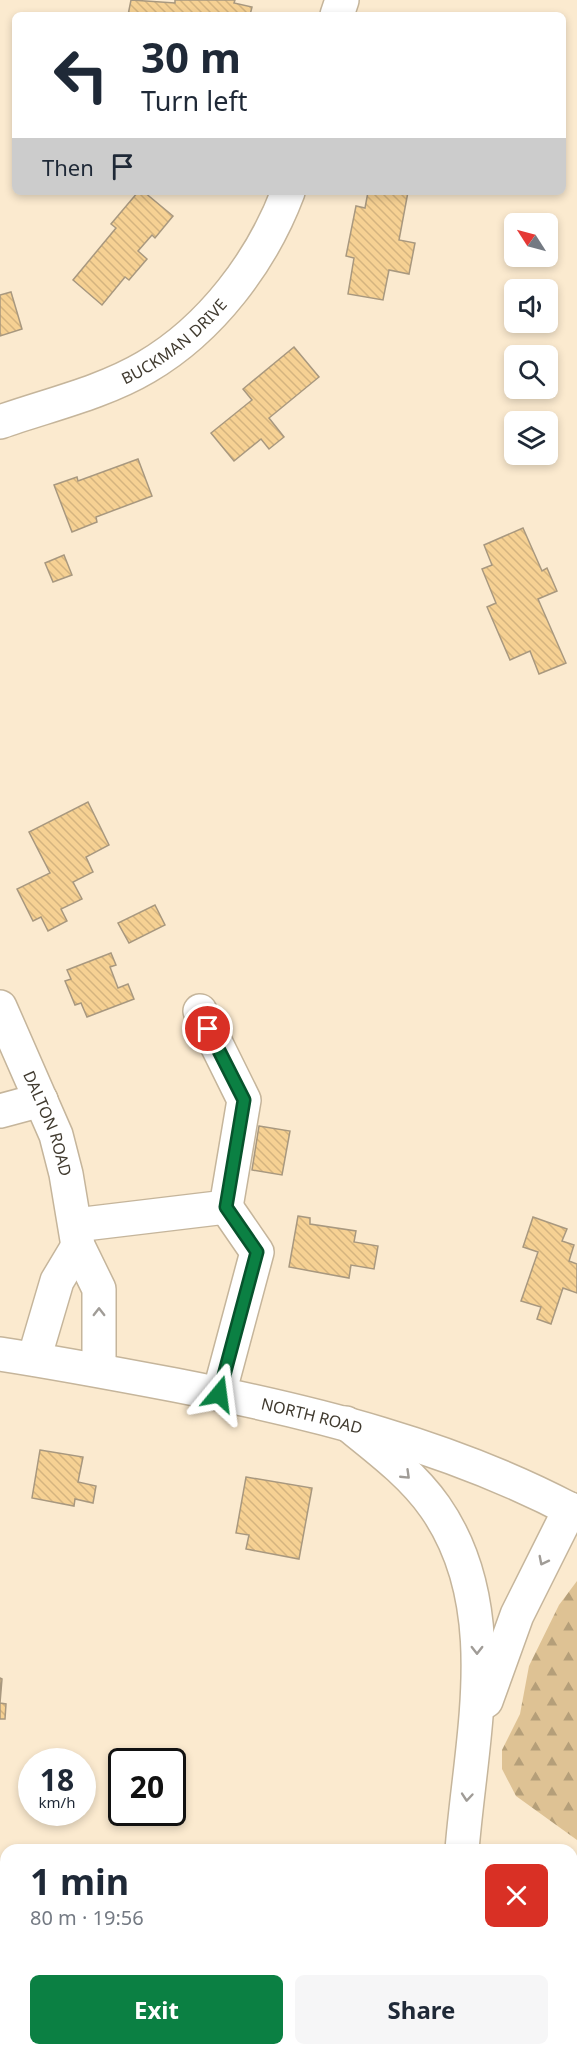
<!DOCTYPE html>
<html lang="en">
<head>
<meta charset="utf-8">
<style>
  :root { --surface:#fff; --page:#f6f6f7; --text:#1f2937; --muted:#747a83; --accent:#0b8043 }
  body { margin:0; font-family:"Noto Sans",sans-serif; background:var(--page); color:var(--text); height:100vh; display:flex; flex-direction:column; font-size:22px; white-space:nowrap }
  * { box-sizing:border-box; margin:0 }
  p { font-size:20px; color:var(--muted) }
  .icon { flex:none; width:33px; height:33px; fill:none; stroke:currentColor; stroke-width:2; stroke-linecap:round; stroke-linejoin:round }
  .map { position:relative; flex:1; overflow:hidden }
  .side { position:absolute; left:0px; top:1844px; width:578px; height:212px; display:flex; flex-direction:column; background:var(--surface); border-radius:18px 18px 0 0; box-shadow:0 3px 9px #0003 }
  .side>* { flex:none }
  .top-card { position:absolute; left:12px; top:12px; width:554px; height:183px; border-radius:9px; box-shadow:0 3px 9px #0003; background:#fff; color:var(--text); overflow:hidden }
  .needle { width:39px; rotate:306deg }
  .controls { position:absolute; left:504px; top:213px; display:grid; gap:12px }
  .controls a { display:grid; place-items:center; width:54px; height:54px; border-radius:9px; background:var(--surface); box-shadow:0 3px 9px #0003; font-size:30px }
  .speed { position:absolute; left:18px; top:1748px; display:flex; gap:12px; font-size:30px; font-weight:700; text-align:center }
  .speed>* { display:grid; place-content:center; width:78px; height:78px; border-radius:50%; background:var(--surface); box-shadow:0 3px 9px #0003; line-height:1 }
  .speed small { font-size:15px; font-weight:400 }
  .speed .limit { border:3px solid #111; border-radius:9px; background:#fff; color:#111 }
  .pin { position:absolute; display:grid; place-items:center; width:51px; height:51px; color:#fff; margin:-26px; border:3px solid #fff; border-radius:50%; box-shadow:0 2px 6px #0007 }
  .me { position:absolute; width:66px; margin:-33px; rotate:16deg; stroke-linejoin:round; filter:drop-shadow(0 0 4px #0008) }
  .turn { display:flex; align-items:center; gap:21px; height:126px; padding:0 30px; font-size:27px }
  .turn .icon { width:78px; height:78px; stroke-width:2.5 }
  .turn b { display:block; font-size:42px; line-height:51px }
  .then { display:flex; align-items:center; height:57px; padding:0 30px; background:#0003; gap:12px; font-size:22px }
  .round { display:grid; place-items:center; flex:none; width:63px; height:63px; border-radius:9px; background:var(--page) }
  .overview { display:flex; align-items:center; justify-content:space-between; height:102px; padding:0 30px }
  h1 { font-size:36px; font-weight:700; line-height:45px }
  .button { display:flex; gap:12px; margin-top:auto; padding:12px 30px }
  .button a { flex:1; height:69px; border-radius:9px; background:var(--accent); color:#fff; font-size:24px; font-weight:700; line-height:69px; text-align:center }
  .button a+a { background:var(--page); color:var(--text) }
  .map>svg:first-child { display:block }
</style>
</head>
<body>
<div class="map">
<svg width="577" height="2054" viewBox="0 0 577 2054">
  <defs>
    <pattern id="forest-firs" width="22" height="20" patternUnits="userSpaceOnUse" patternTransform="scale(1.5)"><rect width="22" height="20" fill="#dec294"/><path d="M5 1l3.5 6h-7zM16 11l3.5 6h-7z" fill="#b59f79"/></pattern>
    <pattern id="building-back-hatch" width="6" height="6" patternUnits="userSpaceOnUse" patternTransform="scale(1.5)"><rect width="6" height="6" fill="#f6d193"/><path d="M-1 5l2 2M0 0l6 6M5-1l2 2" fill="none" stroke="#d4b47f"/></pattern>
  </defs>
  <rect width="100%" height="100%" fill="#fbeacf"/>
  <polygon fill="url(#forest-firs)" points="577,1581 577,1840 516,1796 502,1769 502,1750 520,1714 529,1666 559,1605"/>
  <g fill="url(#building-back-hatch)" stroke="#a8987f" stroke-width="1.5">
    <polygon points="131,0 175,3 175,0 235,0 234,3 252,7 250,15 128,15"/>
    <polygon points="138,192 144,192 173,216 155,238 152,235 138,251 147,259 129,280 125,277 102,305 73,280 116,228 111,224"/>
    <polygon points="368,192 408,192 399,240 415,243 409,274 389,270 383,300 348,294 354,258 346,256 356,206 365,208"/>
    <polygon points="11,292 22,329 0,336 0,295"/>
    <polygon points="294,347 319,377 269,418 284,437 269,449 261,439 234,461 211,433 252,400 243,389"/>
    <polygon points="138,459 152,496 96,517 97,522 72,532 54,485 77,477 78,481"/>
    <polygon points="523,528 542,571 547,568 557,591 538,599 566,663 539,674 530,651 510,660 487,607 496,603 482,569 492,565 484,545"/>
    <polygon points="64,555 72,575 53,582 45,563"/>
    <polygon points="88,802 109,845 86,857 93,872 73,882 82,899 61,909 67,921 48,931 41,917 33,921 17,889 50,873 29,832"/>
    <polygon points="155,905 165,925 129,943 118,923"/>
    <polygon points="111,953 116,965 110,967 118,988 128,984 134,999 87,1017 81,1003 75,1005 65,981 71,979 67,970"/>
    <polygon points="259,1126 290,1131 282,1175 252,1170"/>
    <polygon points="298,1216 310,1218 310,1224 356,1231 354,1242 378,1246 374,1269 351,1265 349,1278 289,1267"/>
    <polygon points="533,1217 567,1229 562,1241 574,1245 569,1261 577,1264 577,1293 563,1288 551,1324 537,1319 541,1307 521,1301 538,1252 523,1247"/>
    <polygon points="40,1450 83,1457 78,1482 96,1486 93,1503 75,1499 74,1506 32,1498"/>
    <polygon points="246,1477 312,1488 299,1559 246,1549 249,1535 236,1533"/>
    <polygon points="0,1678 2,1679 0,1703 6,1704 5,1719 0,1719"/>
  </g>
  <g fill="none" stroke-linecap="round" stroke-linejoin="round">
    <g stroke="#c5b59b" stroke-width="36">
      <g id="minor">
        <polyline points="337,15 342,0"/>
        <path id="s1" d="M0 422C48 405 102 393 146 367 211 329 262 261 288 192"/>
        <path id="s2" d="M0 1007 56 1135 66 1174 78 1246 99 1289V1370"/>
        <polyline points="0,1111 41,1100"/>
        <polyline points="76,1225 226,1207 244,1100 200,1011"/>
        <polyline points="34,1359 57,1281 78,1246"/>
        <polyline points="219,1394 257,1252 226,1207"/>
      </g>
    </g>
    <g stroke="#c5b59b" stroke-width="36">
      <g id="major">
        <path id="s3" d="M0 1354C59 1363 117 1374 175 1385 313 1412 452 1446 577 1513"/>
      </g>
    </g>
    <g stroke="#c5b59b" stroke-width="36">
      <g id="highway">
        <path d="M346 1423C377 1448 412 1474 435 1507 505 1607 471 1737 462 1850"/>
        <polyline points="486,1701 517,1615 570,1509"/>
        <polyline points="445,2054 445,2049"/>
      </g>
    </g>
    <use href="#minor" stroke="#fff" stroke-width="33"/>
    <use href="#major" stroke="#fff" stroke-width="33"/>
    <use href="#highway" stroke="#fff" stroke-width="33"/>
  </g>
  <defs><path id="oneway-chevron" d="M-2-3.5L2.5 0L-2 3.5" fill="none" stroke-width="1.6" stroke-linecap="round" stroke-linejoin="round" transform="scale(1.5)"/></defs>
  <g stroke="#a09c97">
    <use href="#oneway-chevron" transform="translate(99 1312) rotate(-90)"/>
    <use href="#oneway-chevron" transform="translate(406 1475) rotate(44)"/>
    <use href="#oneway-chevron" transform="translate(543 1561) rotate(117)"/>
    <use href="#oneway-chevron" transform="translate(477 1650) rotate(90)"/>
    <use href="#oneway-chevron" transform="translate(467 1797) rotate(95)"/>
  </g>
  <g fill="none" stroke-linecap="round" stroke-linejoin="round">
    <g stroke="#07532c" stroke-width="15">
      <polyline id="route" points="208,1029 244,1100 226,1207 257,1252 219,1394"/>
    </g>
    <use href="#route" stroke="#0b8043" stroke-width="10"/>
  </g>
  <g text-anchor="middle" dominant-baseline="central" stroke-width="5" stroke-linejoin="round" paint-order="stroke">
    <g font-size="16" fill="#403a2f" stroke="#fff">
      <text stroke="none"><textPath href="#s1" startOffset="194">BUCKMAN DRIVE</textPath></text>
      <text stroke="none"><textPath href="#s2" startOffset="126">DALTON ROAD</textPath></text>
      <text stroke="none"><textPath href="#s3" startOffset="318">NORTH ROAD</textPath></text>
    </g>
  </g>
</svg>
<div class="controls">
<a><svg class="needle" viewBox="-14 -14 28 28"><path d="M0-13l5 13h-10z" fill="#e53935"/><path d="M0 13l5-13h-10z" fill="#747a83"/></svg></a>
<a><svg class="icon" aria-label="sound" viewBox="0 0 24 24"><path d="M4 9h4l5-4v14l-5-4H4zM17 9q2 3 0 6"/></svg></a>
<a><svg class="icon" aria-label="search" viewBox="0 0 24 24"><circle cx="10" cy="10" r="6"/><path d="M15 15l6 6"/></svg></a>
<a><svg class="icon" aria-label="layers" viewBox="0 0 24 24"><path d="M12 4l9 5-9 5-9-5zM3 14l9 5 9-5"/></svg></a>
</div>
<div class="speed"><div>18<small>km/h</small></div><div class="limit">20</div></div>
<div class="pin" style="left:208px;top:1029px;background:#d93025"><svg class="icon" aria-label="arrive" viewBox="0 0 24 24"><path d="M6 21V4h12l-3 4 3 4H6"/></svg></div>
<svg class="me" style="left:219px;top:1394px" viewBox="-20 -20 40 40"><path d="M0-17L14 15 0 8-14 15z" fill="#0b8043" stroke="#fff" stroke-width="4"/></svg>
<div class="top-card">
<div class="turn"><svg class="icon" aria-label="left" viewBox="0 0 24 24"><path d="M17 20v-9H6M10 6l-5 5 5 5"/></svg><div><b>30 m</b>Turn left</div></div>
<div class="then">Then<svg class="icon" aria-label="arrive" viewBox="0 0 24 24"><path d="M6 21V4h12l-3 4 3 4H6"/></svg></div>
</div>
<section class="side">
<div class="overview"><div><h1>1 min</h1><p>80 m · 19:56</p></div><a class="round" style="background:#d93025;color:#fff"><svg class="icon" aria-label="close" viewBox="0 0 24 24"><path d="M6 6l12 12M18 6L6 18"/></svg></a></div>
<div class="button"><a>Exit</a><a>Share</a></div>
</section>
</div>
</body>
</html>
